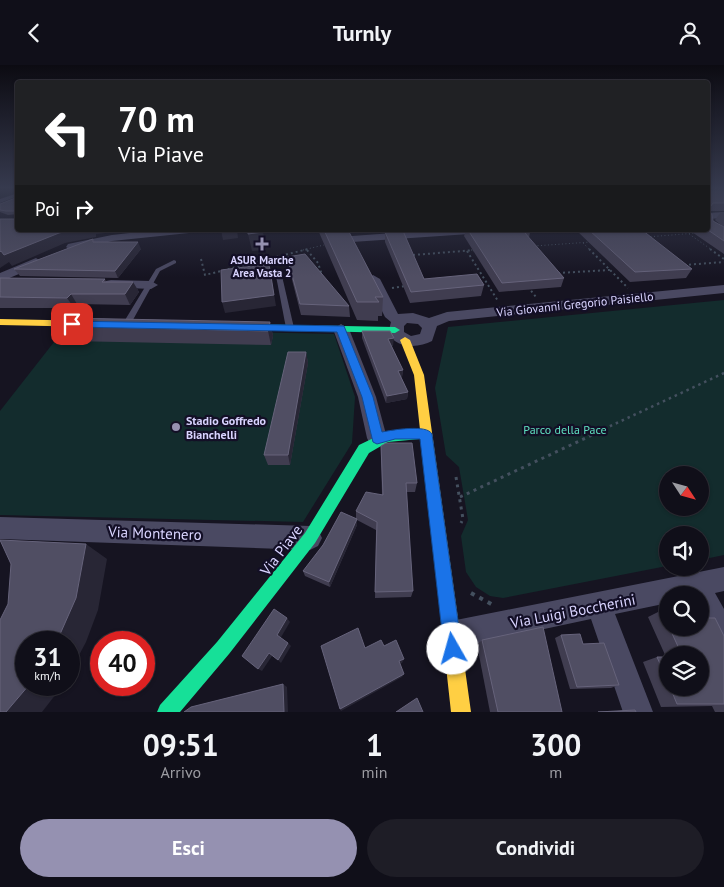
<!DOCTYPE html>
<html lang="it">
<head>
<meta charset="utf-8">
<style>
  :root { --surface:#100f19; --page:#1e1d26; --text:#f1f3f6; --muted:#9c9ca2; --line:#302f38; --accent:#9591b1 }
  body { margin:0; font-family:"PT Sans",sans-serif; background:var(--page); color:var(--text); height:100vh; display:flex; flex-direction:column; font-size:19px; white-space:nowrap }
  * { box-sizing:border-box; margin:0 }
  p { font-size:16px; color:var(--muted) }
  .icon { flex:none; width:28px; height:28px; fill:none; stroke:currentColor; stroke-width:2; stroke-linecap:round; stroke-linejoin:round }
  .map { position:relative; height:647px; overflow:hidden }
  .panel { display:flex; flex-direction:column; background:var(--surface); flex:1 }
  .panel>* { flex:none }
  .hud { position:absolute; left:15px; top:15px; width:695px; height:152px; border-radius:5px; box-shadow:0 1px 4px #0004,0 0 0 1px var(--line); background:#202124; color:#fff; overflow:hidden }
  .needle { width:32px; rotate:126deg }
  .controls { position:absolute; left:659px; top:401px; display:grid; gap:10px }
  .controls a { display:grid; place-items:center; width:50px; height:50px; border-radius:50%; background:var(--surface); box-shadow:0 1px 4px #0004,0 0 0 1px var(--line); font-size:25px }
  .speed { position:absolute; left:15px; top:566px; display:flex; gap:10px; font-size:25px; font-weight:700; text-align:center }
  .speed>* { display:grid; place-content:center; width:65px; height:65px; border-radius:50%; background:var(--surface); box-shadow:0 1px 4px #0004,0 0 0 1px var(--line); line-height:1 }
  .speed small { font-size:12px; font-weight:400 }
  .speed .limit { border:8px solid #d22; background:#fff; color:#111 }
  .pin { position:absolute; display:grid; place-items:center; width:42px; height:42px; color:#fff; margin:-21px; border-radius:10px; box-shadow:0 2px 8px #0006 }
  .me { position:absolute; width:55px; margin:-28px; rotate:353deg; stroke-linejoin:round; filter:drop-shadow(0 0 4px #0008) }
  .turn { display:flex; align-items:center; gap:18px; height:105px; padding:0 20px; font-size:22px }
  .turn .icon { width:65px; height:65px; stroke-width:2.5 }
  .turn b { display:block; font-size:35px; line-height:42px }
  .then { display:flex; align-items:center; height:48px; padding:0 20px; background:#0003; gap:10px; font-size:19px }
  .eta { display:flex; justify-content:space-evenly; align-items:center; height:85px; text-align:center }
  .eta b { font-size:30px; font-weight:800; line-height:35px }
  .button { display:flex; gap:10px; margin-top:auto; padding:10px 20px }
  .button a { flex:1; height:58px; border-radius:30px; background:var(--accent); color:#fff; font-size:20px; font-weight:800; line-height:58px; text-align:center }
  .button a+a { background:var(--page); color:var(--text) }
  header { display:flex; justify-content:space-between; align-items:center; height:65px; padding:0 20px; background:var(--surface); font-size:22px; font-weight:800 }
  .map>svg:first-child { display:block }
</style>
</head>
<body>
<header><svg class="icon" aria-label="back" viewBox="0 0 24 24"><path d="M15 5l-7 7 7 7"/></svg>Turnly<svg class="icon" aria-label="person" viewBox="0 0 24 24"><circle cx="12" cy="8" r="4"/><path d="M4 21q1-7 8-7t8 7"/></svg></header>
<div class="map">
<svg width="724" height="647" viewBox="0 0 724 647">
  <rect width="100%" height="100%" fill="#161421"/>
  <g fill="#132c2d" fill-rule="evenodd">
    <path d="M724 235V490L700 495V470H668L667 501 503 533 490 531 476 522 466 507 461 471 468 455 459 402 446 390 435 323 448 262ZM668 410H700V442H668Z"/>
    <polygon points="65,263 334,269 355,332 352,378 303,457 0,450 0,346"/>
  </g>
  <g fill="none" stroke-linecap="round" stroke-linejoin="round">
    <g stroke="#44505f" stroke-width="1" stroke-dasharray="1 2.5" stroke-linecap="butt">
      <polyline points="689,169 712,185"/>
      <polyline points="647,172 696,168"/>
      <polyline points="583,178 590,185"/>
      <polyline points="534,181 591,177"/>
      <polyline points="303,185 324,180"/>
      <polyline points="471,185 475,185"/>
    </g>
    <g stroke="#44505f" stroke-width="2" stroke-dasharray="2 3" stroke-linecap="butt">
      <polyline points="589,184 628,223"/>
      <polyline points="710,184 724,194"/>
      <polyline points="307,185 318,198 322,210"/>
      <polyline points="467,186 498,236"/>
      <polyline points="413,190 475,185"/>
      <polyline points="201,194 205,210 308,184"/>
      <polyline points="684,200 724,197"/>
      <polyline points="558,208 610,205"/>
      <polyline points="528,222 536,232"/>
      <polyline points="392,223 406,221"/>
    </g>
    <polyline stroke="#44505f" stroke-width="2.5" stroke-dasharray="2.5 4" stroke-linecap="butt" points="604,364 724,308"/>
    <g stroke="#44505f" stroke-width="3" stroke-dasharray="3 4.5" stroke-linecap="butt">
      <polyline points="456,412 463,454 461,458"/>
      <polyline points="460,432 607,363"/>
    </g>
    <polyline stroke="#44505f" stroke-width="4" stroke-dasharray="4 5.5" stroke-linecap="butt" points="471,528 493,540"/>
    <g fill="#4a4962" fill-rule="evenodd">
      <polygon points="18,128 18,131 0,138 0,134"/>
      <polygon points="174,195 176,196 176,198 160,206 129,262 123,262 122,260 156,204"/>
      <polygon points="279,209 282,211 294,263 290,265 286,263 276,211"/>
    </g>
    <g fill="#4a4962" fill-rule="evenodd">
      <polygon points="724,147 724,153 708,154 708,148"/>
      <polygon points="156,165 195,165 189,168 112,176 72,186 66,182 68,179 112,170"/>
      <polygon points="434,165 490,165 484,168 352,177 346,174 352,171"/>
      <polygon points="36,193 42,197 40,200 0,217 0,208"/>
      <path d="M373 210 380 214 398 249 413 248 429 253 447 247 724 220V228L449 256 437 261 432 276C419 283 398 284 388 269L391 257 385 252 366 214ZM407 258 418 259 422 263 420 269 411 271 404 267V261Z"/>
      <polygon points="111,215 151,216 158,220 151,224 106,222 104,219 106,216"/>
      <polygon points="341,259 349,264 376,332 387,373 384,379 377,381 370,379 367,373 358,332 333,264"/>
      <polygon points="0,452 310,461 318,465 322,473 318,481 310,485 0,474"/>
      <polygon points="724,502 724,526 715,528 724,544 724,585 714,581 700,552 700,530 668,530 668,538 615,549 653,647 623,647 591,554 451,584 441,580 437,570 441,560 451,556"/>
    </g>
    <g fill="#16e098" fill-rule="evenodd">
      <polygon points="237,259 395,262 400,265 395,268 234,264 232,262 234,260"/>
      <polygon points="426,364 430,365 432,369 430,373 388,377 369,388 315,478 229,589 180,647 157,647 160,640 217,577 305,468 359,380 386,367"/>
    </g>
    <g fill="#ffcf43" fill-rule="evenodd">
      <polygon points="0,254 95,256 100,259 95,262 0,260"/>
      <polygon points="405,272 410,275 424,310 471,647 451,647 414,310 400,275"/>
    </g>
  </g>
  <g fill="#403d50" fill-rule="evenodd">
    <polygon points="0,122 18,122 0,123"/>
    <polygon points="708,122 724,122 724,146 708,146 708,147"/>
    <polygon points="18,132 17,149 8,150 0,147 0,139"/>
    <polygon points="721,147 724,147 724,189 689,165 708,165 713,156 722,161 715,155"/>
    <polygon points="279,165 313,165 280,168"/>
    <polygon points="318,165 348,165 383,232 382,251 378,251 378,256 357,255"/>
    <polygon points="466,165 528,165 530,167 529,173 564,213 561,222 499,227 464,171"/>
    <polygon points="576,165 658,165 656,167 645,168 692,204 686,213 630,217"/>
    <polygon points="385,167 424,214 484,220 481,231 410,238 385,177"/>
    <polygon points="93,174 94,177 141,184 118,213 20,211 14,204"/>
    <polygon points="287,192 349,241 350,252 301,250 289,203"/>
    <polygon points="0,213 105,214 106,217 133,217 139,227 130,240 77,239 74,243 0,243"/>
    <polygon points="270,257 273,271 271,280 69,276 59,261"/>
    <polygon points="362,266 393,281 391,281 403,305 402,312 401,312 408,327 407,334 386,338 362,273"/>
    <polygon points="306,287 308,298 290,400 268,400 264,390"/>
    <polygon points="381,381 417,418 415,427 406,427 413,526 411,532 375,533 376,465 357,455 357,460 330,522 305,511 303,506 356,453 356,446 382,430 381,390"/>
    <path d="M662 545H668V562H700L724 571V647H715L712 641 661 642 643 597 657 592H666L648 552ZM668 590H700V622H668Z"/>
    <polygon points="561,570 583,579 619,620 611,623 570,624 555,573"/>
    <polygon points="482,575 562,647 490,647 477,580"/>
  </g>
  <g fill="#282635">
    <polygon points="72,165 134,165 96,169 96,172 65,178 12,201 9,197 0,203 0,187 59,168"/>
    <polygon points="221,165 237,165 238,173 223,175"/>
    <polygon points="263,165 274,165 263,167 266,185 252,186 248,169"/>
    <polygon points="138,177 141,184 118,213 115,206"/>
    <polygon points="269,199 276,241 225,248 222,237"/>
    <polygon points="133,217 139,227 130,240 125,229"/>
    <polygon points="71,229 77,239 74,243 67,233"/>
    <polygon points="270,257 273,271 271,280 268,266"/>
    <polygon points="394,273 393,281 387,282 388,274"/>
    <polygon points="306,287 308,298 290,400 288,390"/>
    <polygon points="403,305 402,312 397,313 398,306"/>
    <polygon points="408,327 407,334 386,338 387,331"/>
    <polygon points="357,454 357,460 330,522 329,517"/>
    <polygon points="86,479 107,494 98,545 86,577 69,609 69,578 55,578"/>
    <polygon points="287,553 290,557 280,574 277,570"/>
    <polygon points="288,578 291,581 281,598 278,595"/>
    <polygon points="269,588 272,591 262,606 258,604"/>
    <polygon points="404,594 402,598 397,600 399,596"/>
    <polygon points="404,609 402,612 341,646 340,644"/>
    <polygon points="283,619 287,622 288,647 284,647"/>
    <polygon points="29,620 63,620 42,647 6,647"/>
  </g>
  <g fill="#504e63" stroke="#66637b">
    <polygon points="708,122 724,122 724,138 713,138 711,141 708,139"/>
    <polygon points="18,132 18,150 16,146 6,146 0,145 0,139"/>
    <polygon points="708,149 712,149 713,156 724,162 724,176 708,165"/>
    <polygon points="0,154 18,154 18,165 72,165 59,168 4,190 1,186 0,187"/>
    <polygon points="248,165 263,165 263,167 248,169"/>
    <polygon points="324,165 348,165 383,232 375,232 379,237 357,237"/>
    <polygon points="468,165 528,165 530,167 525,168 564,213 502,218"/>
    <polygon points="589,165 642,165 692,204 635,207"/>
    <polygon points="403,166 424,214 477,209 484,220 411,227 385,167"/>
    <polygon points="93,174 93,177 138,177 115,206 14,204 90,175"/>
    <polygon points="305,189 349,241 300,239 287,192"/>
    <polygon points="269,199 274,230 222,237 221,205"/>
    <polygon points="0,213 105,214 102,217 133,217 125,229 71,229 67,233 0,232"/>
    <polygon points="65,253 270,257 268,266 59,261"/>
    <polygon points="362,266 390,266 394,273 388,274 403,305 398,306 408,327 387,331"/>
    <polygon points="288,287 306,287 288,390 264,390"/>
    <polygon points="386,378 412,378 417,418 406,418 413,526 375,527 377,457 356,446 366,427 383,430 381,381"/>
    <polygon points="341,447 357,454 329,517 303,506 323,480"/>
    <polygon points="0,475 86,479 76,533 61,567 55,578 26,578 26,620 29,620 6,647 0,647 0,555 8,539 11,499"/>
    <polygon points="274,544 287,553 277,570 288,578 278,595 269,588 258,604 242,591"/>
    <polygon points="662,545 668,545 668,558"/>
    <polygon points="700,553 715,553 724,571 724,639 677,639 670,622 700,622 700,590 682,590 669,562 700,562"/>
    <polygon points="543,562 562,647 498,647 482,575"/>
    <polygon points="358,563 365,583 381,575 384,581 396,575 404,594 399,596 404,609 340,644 321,581"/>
    <polygon points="580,569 583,579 604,578 619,620 577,622 561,570"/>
    <polygon points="657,592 668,592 668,617"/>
    <polygon points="283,619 284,647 184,647 191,642"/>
    <polygon points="417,633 423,647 396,647"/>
    <polygon points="635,645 636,647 598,647"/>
  </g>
  <linearGradient id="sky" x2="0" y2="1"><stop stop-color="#0c0b12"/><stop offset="0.58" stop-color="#363a4e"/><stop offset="1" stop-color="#363a4e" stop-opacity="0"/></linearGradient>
  <rect width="724" height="212" fill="url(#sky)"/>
  <path fill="#1a73e8" stroke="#114b97" d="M69 256 344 261 373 332 382 367C392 365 427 359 432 369L462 584 459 590 453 593 446 590 444 584 420 374H395L377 379 373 377 362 332 337 267 72 262 69 261Z"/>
  <g fill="#9591b1" stroke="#130f26" stroke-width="2">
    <path d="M259.5 171.5h5v5h5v5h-5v5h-5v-5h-5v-5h5z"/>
    <circle cx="176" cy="362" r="5"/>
  </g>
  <g text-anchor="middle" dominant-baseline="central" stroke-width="4.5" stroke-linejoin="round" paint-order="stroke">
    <g font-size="11" font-weight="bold" fill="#d9d4ff" stroke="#130f26">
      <text x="262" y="195">ASUR Marche<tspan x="262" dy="13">Area Vasta 2</tspan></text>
    </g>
    <g font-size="12" fill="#d9d4ff" stroke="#130f26">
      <text transform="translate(575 239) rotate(-6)">Via Giovanni Gregorio Paisiello</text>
    </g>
    <g font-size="12" font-weight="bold" fill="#d9d4ff" stroke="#130f26" text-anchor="start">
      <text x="186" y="355">Stadio Goffredo<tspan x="186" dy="14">Bianchelli</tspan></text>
    </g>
    <g font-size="12" fill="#5fe0c0" stroke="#130f26">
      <text x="565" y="364">Parco della Pace</text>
    </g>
    <g font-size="15" fill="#d9d4ff" stroke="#130f26">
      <text transform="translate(155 468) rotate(2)">Via Montenero</text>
      <text transform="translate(281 485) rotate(-53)">Via Piave</text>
      <text transform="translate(573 546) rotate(-11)">Via Luigi Boccherini</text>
    </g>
  </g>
</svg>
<div class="controls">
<a><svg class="needle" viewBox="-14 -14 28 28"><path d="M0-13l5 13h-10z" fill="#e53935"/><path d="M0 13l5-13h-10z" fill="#9c9ca2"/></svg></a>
<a><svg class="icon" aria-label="sound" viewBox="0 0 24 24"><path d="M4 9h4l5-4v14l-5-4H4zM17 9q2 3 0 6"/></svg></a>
<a><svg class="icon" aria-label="search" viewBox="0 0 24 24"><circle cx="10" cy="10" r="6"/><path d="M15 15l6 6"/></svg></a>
<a><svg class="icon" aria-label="layers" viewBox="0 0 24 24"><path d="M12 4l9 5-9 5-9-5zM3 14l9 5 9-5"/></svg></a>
</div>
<div class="speed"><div>31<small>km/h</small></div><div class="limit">40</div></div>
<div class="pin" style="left:72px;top:259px;background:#d93025"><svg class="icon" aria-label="arrive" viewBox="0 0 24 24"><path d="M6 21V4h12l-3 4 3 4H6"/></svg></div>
<svg class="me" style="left:453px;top:584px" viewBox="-20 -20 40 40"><circle r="19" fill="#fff"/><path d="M0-13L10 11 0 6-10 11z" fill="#1a73e8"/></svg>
<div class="hud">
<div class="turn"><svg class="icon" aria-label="left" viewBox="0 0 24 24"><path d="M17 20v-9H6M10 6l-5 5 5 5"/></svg><div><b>70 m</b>Via Piave</div></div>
<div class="then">Poi<svg class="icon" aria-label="right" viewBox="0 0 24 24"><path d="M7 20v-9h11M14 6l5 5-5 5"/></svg></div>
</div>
</div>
<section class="panel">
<div class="eta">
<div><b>09:51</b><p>Arrivo</p></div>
<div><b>1</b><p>min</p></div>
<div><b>300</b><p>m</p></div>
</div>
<div class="button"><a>Esci</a><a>Condividi</a></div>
</section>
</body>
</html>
